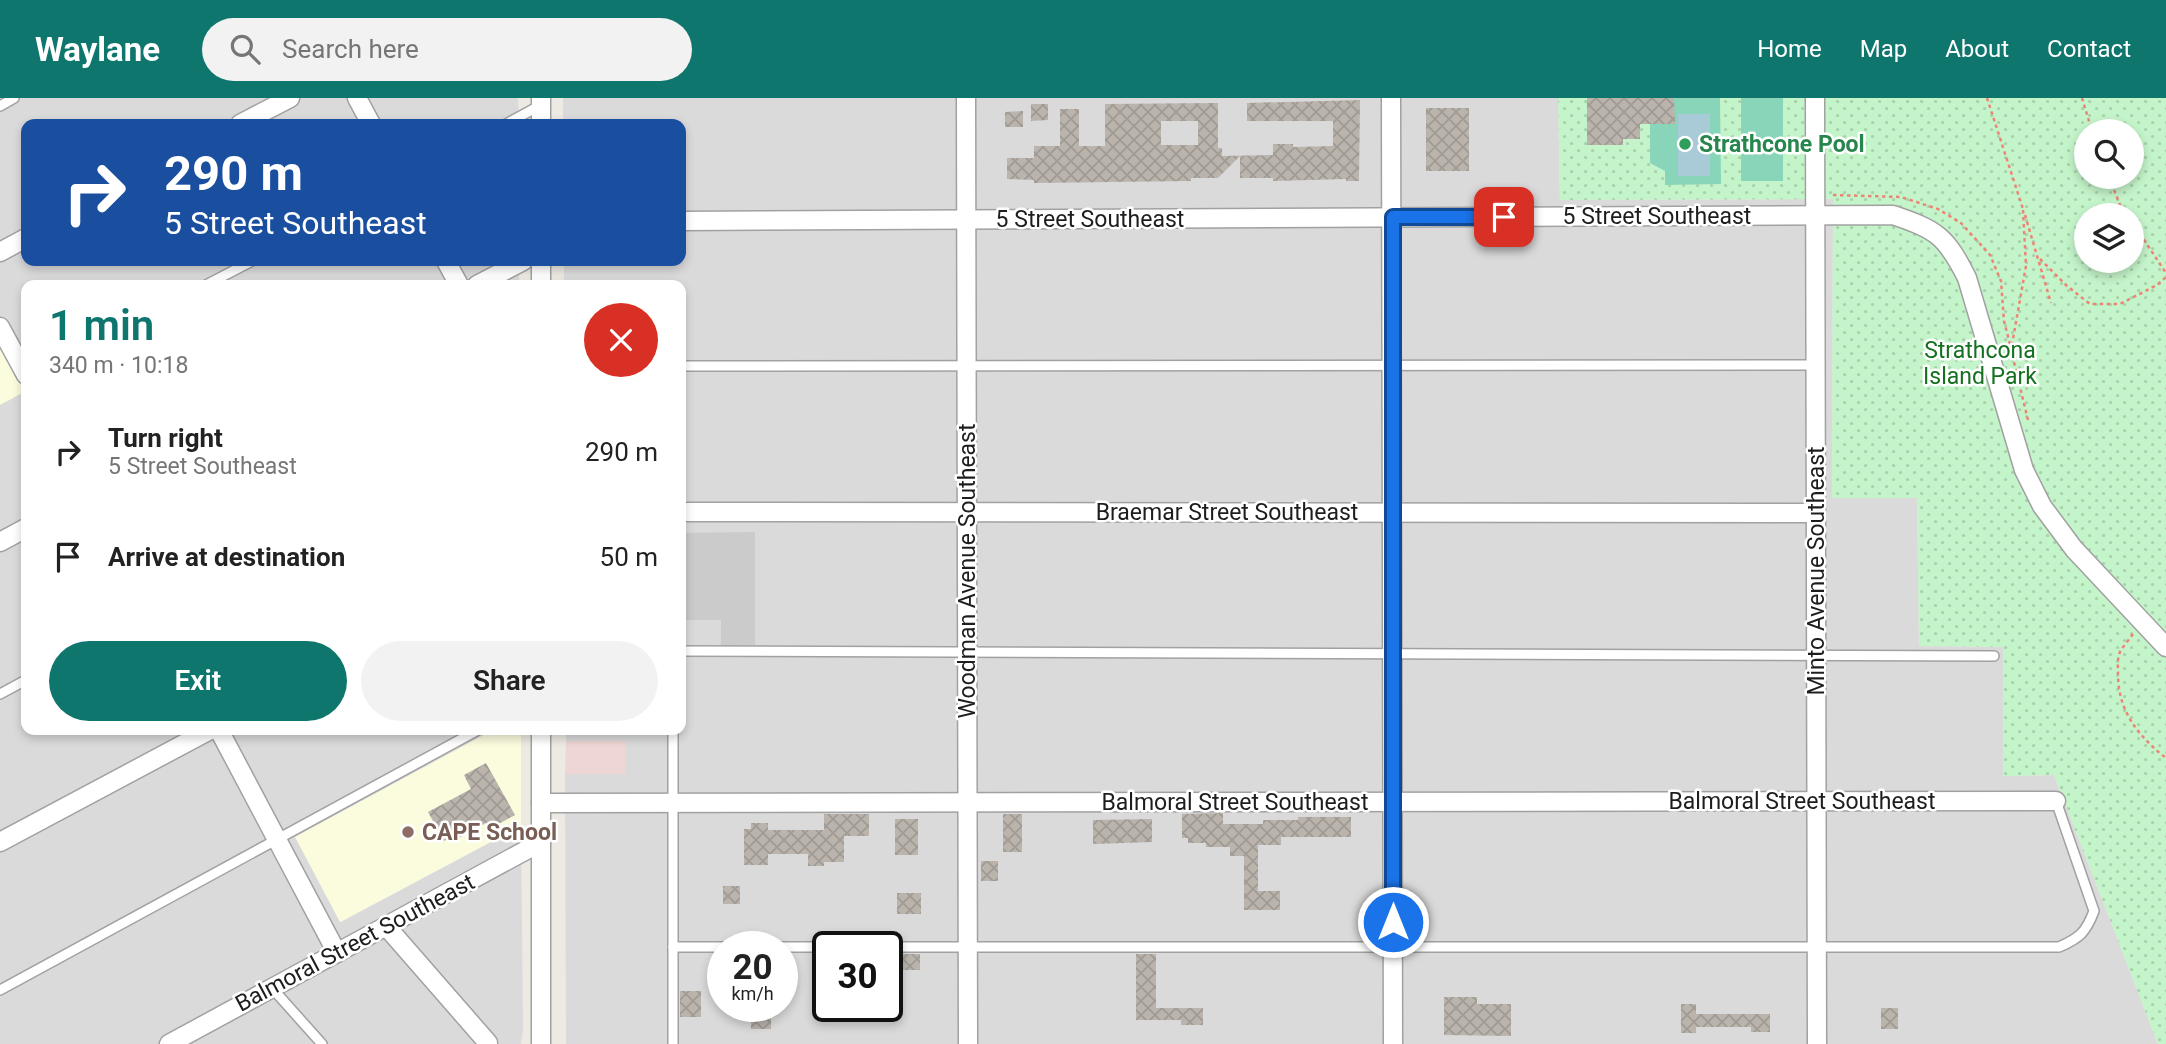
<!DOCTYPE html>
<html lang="en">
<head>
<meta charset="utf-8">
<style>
  :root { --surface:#fff; --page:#f2f2f2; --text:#222; --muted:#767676; --accent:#0f766e }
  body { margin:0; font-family:Roboto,sans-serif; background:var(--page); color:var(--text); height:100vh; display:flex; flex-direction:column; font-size:26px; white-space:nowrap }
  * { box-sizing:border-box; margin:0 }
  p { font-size:23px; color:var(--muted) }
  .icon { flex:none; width:38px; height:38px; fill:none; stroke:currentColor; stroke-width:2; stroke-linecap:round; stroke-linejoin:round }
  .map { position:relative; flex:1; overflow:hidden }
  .drawer { position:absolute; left:21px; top:182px; width:665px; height:455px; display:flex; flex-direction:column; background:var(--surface); border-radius:14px; box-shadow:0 4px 10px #0003 }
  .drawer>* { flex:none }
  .top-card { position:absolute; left:21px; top:21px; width:665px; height:147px; border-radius:14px; box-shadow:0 4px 10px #0003; background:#1a4fa0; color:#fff; overflow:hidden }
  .fabs { position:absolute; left:2074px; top:21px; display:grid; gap:14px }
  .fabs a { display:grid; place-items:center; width:70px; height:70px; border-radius:50%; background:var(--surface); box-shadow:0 4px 10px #0003; font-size:35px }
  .speed { position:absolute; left:707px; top:833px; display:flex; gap:14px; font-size:35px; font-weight:700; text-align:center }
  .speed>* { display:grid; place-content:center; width:91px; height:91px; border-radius:50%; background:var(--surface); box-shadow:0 4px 10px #0003; line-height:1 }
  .speed small { font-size:18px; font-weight:400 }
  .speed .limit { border:4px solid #111; border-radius:10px; background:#fff; color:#111 }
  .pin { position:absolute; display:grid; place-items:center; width:60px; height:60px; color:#fff; margin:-30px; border-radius:14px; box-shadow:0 4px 10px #0006 }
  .me { position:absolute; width:77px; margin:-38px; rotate:0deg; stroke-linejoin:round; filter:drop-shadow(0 0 5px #0008) }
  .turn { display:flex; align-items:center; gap:24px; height:147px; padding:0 28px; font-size:32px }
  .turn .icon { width:91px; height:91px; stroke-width:2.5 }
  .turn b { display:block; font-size:49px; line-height:60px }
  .round { display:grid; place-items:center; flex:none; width:74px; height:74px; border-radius:37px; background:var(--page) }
  .headline { display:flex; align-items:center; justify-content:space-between; height:119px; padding:0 28px }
  h1 { font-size:42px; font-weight:600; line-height:52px; color:var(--accent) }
  .primary-button { display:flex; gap:14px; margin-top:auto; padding:14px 28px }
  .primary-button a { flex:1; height:80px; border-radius:42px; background:var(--accent); color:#fff; font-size:28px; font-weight:600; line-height:80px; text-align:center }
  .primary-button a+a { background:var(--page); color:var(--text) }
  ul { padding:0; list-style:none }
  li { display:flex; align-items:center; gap:21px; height:105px; padding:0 28px }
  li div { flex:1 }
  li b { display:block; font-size:26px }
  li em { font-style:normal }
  header { display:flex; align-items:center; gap:42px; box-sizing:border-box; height:98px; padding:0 35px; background:var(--accent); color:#fff }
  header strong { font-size:33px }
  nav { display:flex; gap:38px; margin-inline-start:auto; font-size:24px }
  .search { width:490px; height:63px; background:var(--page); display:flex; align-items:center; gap:18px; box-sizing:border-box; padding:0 24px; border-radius:38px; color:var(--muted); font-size:26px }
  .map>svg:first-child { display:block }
</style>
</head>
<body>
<header>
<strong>Waylane</strong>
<div class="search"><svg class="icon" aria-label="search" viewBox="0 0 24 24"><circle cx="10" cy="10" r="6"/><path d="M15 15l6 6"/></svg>Search here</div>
<nav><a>Home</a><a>Map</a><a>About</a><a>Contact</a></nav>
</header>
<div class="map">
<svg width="2166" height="946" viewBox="0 0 2166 946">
  <defs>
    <pattern id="park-dots" width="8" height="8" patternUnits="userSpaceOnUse" patternTransform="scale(1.75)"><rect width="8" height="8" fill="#c4f4c9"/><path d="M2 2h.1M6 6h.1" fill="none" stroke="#a8d1ac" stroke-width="1.8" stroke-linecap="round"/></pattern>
    <pattern id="building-cross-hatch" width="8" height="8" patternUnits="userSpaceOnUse" patternTransform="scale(1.75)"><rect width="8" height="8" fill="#bab4ad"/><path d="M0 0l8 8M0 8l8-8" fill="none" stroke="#9f9a94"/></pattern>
  </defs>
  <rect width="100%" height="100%" fill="#edeae4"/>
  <g fill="#dbdada" fill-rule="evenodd">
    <polygon points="0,0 518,0 519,26 26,26 26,163 519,163 519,187 26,187 26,632 493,632 296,740 341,824 521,728 523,931 521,946 0,946"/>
    <path d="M563 0H1558L1560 102 1833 101 1832 399H1917L1919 548 2003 549V678L2054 677 2158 946H566L565 676H624L625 644 566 643V632H681V522L721 521 755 435H681V187H564V163H681V26H563ZM723 849H782V908H723ZM828 849H887V908H828Z"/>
  </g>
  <polygon fill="#edd6d4" points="566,643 625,643 625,676 565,676"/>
  <g fill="#fbfcde">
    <polygon points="0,229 26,278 26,293 0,307"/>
    <polygon points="493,632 521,632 521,728 340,824 295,739"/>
  </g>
  <polygon fill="#cbcbcb" points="755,434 755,547 721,547 721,522 681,522 681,435"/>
  <path fill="url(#park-dots)" fill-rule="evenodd" d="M1558 0H2166V946H2158L2054 677 2003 678V549L1919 548 1917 400H1832L1833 101 1560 102ZM2086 33H2132V79H2086ZM2086 117H2132V163H2086Z"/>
  <g fill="#89d5b9">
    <polygon points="1674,0 1720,0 1721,86 1665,87 1665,73 1650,65 1650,26 1674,26"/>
    <rect x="1741" y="0" width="42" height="83"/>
  </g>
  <rect fill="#a8cbd7" x="1678" y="16" width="32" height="62"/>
  <g fill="url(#building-cross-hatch)" fill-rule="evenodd">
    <polygon points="1587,0 1674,0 1675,26 1640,26 1640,41 1623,41 1623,47 1587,47"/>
    <path d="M1360 2 1359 83H1346V81L1273 83V80H1240V58L1218 80H1191V83L1034 85V82L1007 81V60H1034V48H1060V11H1079V48H1105V6L1218 5V50H1222V58L1273 57V46H1293V49L1333 48V23H1247V5ZM1161 23H1198V47H1161Z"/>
    <polygon points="1031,6 1048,6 1048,22 1031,23"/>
    <rect x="1426" y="10" width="43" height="63"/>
    <polygon points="1023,13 1023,29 1005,29 1005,14"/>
    <polygon points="486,665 515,717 489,731 486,725 459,740 457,736 444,743 428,714 471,691 464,677"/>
    <polygon points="1223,715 1223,726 1263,726 1263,722 1298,722 1298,719 1351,719 1351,739 1281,739 1281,747 1258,747 1258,793 1280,793 1280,812 1244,812 1244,758 1230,758 1230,749 1206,749 1206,745 1188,745 1188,740 1182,740 1182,716"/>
    <polygon points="824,716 869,716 869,738 844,738 844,764 824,764 824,768 808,768 808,756 768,756 768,767 744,767 744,731 751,731 751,725 768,725 768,732 824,732"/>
    <rect x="1003" y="716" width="19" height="38"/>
    <rect x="895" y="721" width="23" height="36"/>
    <polygon points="1152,721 1152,744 1093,746 1093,722"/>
    <rect x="981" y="763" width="17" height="20"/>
    <rect x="723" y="788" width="17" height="18"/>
    <rect x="897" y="795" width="24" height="21"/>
    <rect x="903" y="856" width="17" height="16"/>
    <polygon points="1136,856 1156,856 1156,910 1203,910 1203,927 1181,927 1181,922 1136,922"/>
    <rect x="680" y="893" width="21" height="26"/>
    <polygon points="1444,899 1477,899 1477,906 1511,906 1511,938 1444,937"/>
    <polygon points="1681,906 1696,906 1696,916 1770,916 1770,934 1751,934 1751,929 1696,929 1696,935 1681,935"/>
    <rect x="751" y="908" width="20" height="23"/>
    <rect x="1881" y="910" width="17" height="21"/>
  </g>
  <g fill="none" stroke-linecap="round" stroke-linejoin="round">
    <g stroke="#a1a1a1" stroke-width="12">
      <g id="service">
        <polyline points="0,8 14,0"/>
        <polyline points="506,26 541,7"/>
        <polyline points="206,187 252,163"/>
        <polyline points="681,268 1816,267"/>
        <polyline points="681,553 1994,558"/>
        <polyline points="0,596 26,582"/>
        <polyline points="673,849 723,849"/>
        <polyline points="782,849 828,849"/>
        <path d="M887 849H2059C2080 840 2086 834 2094 813L2056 703"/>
        <polyline points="272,890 322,946"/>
        <polyline points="0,892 478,632"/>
        <polyline points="673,946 673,632"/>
      </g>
    </g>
    <g stroke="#a1a1a1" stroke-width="21">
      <g id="minor">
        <polyline points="357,0 371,26"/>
        <polyline points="541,0 541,26"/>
        <polyline points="966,0 968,946"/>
        <polyline points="1391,0 1393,946"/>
        <polyline points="1815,0 1817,946"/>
        <polyline points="240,26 290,0"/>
        <path d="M681 123 1893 117C1937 132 1946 138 1967 180L2024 372 2042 408 2074 451 2166 549"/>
        <polyline points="0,154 26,140"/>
        <polyline points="446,163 459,187"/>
        <polyline points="541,163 541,187"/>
        <polyline points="477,187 523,163"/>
        <polyline points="0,229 26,277"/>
        <polyline points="681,414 1816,415"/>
        <polyline points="0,444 26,430"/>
        <polyline points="219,632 337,855"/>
        <polyline points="541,632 541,946"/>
        <polyline points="541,705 2056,703"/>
        <polyline points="0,744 210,632"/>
        <polyline points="386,828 488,945"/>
        <polyline points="169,946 541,744"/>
      </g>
    </g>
    <g stroke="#ec8576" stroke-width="2.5" stroke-dasharray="3.5 3.5" stroke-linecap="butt">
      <polyline points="1987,0 2023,111"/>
      <polyline points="2082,0 2092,33"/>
      <polyline points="2109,79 2120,107 2127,117"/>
      <polyline points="1833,97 1901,99 1938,111 1961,125 1990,157 2001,183 2004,223 2011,250"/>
      <polyline points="2023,112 2026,168 2011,252 2028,322"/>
      <polyline points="2025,117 2051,205"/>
      <polyline points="2132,124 2166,175"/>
      <polyline points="2040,161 2067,188 2090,206 2120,206 2157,187 2166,179"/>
      <path d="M2133 536C2129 542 2123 548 2120 554 2117 561 2118 569 2118 576 2118 613 2138 638 2166 660"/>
    </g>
    <use href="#service" stroke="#fff" stroke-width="9"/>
    <use href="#minor" stroke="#fff" stroke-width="18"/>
  </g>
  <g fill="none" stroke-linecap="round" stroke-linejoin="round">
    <g stroke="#114b97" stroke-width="18">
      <polyline id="route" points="1393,824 1393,119 1504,119"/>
    </g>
    <use href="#route" stroke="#1a73e8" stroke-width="12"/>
  </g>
  <circle fill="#2e9e5b" stroke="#fff" stroke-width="2.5" cx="1685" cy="46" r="7"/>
  <circle fill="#8d6e63" stroke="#fff" stroke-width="2.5" cx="408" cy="734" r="7"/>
  <g text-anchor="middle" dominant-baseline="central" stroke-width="5" stroke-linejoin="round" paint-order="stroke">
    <g font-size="23" font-weight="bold" fill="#27864d" stroke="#fff" text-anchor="start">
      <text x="1699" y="46">Strathcone Pool</text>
    </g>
    <g font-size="23" fill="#1d1d1d" stroke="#fff">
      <text x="1657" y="118">5 Street Southeast</text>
      <text x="1090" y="121">5 Street Southeast</text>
      <text x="1227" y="414">Braemar Street Southeast</text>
      <text transform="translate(967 473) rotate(-90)">Woodman Avenue Southeast</text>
      <text transform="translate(1816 473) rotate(-90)">Minto Avenue Southeast</text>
      <text x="1802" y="703">Balmoral Street Southeast</text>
      <text x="1235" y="704">Balmoral Street Southeast</text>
      <text transform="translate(355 845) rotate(-28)">Balmoral Street Southeast</text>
    </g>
    <g font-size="23" fill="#15711f" stroke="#fff">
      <text x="1980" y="252">Strathcona<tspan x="1980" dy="26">Island Park</tspan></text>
    </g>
    <g font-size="23" font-weight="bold" fill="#785e54" stroke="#fff" text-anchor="start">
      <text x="422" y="734">CAPE School</text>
    </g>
  </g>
</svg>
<div class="fabs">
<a><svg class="icon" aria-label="search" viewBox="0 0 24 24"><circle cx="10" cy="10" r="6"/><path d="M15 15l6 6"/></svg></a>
<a><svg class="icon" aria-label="layers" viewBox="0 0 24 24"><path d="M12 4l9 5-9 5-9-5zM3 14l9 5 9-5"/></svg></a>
</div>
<div class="speed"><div>20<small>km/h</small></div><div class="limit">30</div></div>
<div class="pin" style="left:1504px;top:119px;background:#d93025"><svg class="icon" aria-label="arrive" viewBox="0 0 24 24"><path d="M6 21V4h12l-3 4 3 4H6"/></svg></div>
<svg class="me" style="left:1393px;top:824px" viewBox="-20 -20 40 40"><circle r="17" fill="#1a73e8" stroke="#fff" stroke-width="3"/><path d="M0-11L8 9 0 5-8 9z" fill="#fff"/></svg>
<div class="top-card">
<div class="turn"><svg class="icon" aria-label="right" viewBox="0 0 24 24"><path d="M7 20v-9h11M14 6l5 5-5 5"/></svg><div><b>290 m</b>5 Street Southeast</div></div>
</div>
<section class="drawer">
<div class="headline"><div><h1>1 min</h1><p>340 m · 10:18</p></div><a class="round" style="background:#d93025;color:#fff"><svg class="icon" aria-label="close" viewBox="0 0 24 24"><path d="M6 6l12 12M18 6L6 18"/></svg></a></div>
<ul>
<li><svg class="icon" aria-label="right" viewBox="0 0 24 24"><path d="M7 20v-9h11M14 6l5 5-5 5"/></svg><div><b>Turn right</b><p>5 Street Southeast</p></div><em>290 m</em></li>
<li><svg class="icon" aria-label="arrive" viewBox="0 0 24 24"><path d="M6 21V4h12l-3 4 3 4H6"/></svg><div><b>Arrive at destination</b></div><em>50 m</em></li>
</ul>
<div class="primary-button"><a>Exit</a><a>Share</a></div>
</section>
</div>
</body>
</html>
